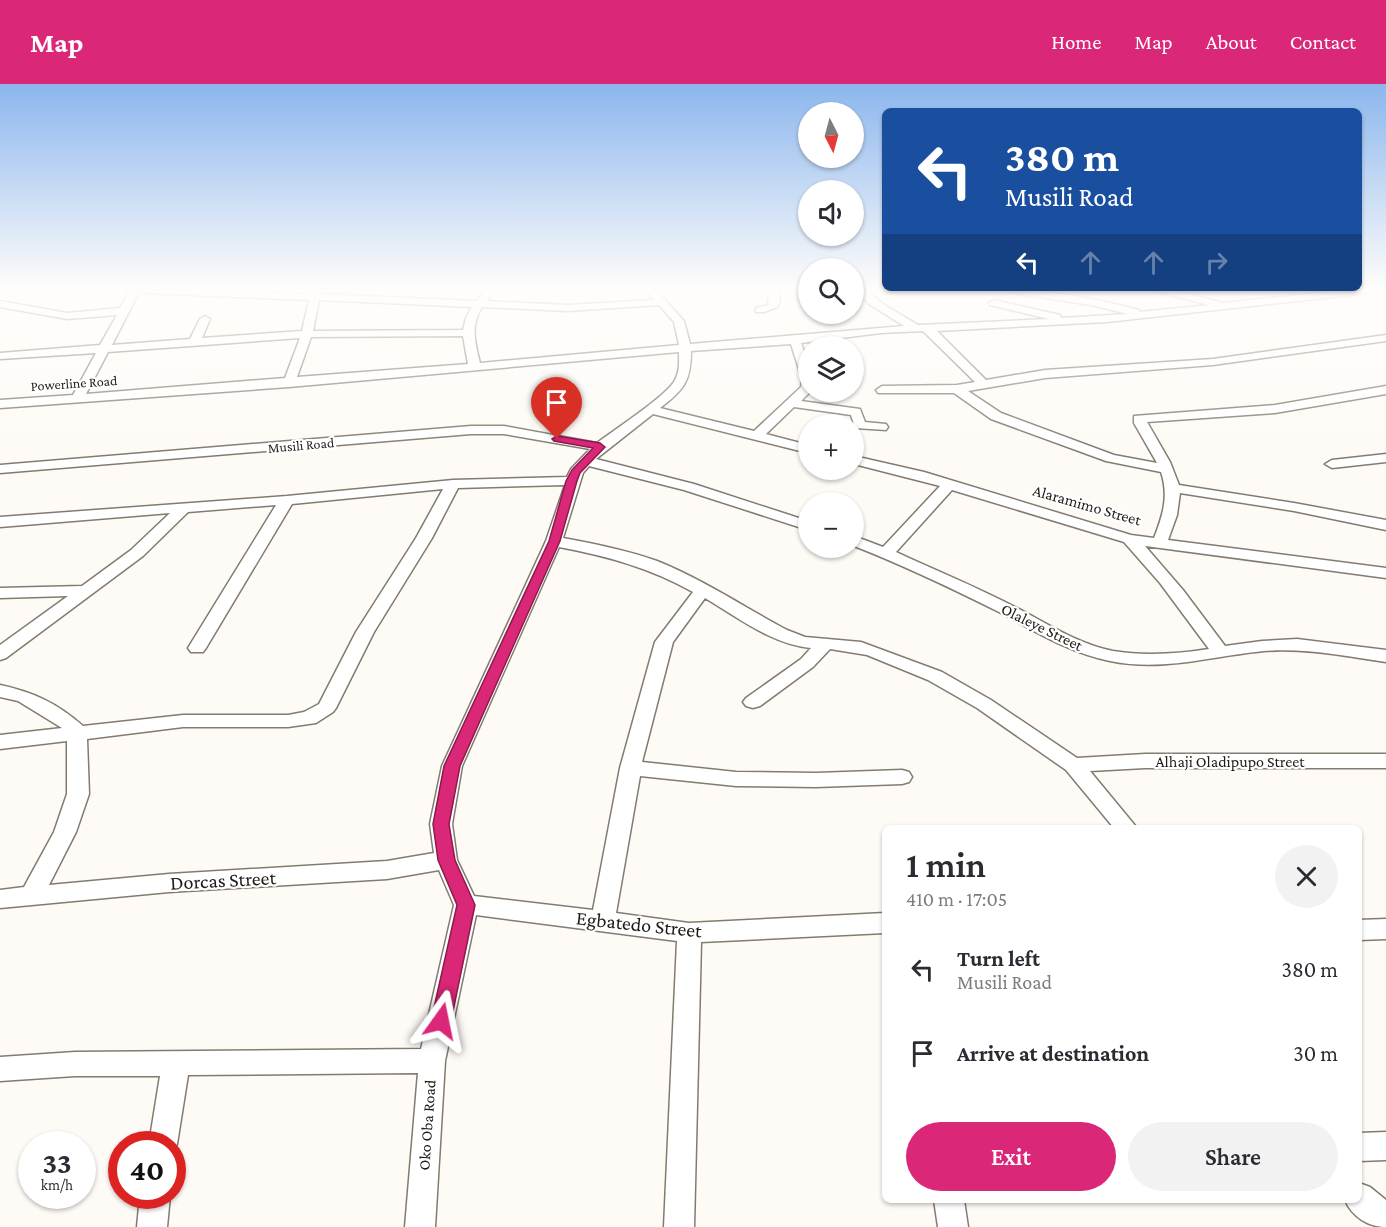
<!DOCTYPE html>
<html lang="en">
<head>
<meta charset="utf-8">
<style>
  :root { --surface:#fff; --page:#f2f2f3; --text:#2b2b33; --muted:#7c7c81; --accent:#db2777 }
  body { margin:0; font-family:"Crimson Pro",serif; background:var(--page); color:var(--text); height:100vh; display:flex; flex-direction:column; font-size:22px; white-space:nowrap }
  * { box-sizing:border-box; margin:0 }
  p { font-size:20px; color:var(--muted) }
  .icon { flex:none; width:33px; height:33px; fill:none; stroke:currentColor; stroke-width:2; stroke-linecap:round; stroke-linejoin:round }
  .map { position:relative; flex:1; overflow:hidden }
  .side { position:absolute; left:882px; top:741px; width:480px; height:378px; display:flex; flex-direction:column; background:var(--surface); border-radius:9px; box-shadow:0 2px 4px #0004 }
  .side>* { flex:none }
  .guide { position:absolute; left:882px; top:24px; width:480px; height:183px; border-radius:9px; box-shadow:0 2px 4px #0004; background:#1a4fa0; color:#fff; overflow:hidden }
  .needle { width:39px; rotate:174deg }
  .tools { position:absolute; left:798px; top:18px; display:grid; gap:12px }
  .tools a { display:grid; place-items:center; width:66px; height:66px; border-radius:50%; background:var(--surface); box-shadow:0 2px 4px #0004; font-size:30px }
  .speed { position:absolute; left:18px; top:1047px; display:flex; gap:12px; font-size:30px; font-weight:700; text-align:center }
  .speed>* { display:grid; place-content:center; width:78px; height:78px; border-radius:50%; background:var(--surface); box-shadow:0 2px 4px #0004; line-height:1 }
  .speed small { font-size:15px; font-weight:400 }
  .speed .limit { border:9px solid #d22; background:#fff; color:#111 }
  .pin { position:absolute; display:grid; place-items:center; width:51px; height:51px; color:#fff; margin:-62px -26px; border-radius:50% 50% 50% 0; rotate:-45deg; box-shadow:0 0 6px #0007 }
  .pin .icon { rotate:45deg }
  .me { position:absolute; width:66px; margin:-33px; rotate:12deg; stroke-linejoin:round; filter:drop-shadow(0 0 4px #0008) }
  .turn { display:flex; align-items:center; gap:21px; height:126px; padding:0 24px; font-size:27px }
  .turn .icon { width:78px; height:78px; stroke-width:2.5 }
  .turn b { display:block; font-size:42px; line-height:51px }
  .lanes { display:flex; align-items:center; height:57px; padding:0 24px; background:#0003; justify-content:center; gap:30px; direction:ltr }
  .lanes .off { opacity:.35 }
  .round { display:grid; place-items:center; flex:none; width:63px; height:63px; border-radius:32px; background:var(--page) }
  .summary { display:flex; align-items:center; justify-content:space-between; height:102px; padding:0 24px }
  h1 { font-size:36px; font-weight:600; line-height:45px }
  .primary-button { display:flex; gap:12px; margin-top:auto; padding:12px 24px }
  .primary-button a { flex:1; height:69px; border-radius:36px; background:var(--accent); color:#fff; font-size:24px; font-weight:600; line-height:69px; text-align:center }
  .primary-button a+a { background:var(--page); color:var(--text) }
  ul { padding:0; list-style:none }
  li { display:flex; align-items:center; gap:18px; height:84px; padding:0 24px }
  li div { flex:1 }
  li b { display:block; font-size:22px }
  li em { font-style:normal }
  header { display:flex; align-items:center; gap:36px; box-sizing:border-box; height:84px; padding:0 30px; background:var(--accent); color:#fff }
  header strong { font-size:28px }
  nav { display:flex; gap:33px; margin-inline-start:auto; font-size:21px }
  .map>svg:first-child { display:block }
</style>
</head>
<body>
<header>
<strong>Map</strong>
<nav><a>Home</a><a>Map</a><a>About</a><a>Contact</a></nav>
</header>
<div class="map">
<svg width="1386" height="1143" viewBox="0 0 1386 1143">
  <rect width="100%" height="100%" fill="#fefbf6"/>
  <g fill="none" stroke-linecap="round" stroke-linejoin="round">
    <g stroke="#827b6f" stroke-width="3">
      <g id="minor">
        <path d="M130 206H210L310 210 311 206H321L320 210 477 217 486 206H496L487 217 568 221 654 216 646 206H656L684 237 690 260 904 242 869 220 857 206H867L883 220 918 241 1049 235 990 221 989 219 994 216 1060 231 1061 234 1128 230 1091 221 1013 209 1008 206C1052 206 1096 215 1139 226L1140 228 1209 221 1159 208 1158 206H1174L1223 219 1344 206H1374L1369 209 1107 238 937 247 986 296 1045 286 1213 275 1386 251V257L1213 281 1045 294 968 307 1001 329 1114 371 1157 379 1134 339V332L1275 321 1386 302V310L1275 329 1147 338 1170 378 1179 401 1294 419 1386 436V446L1294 427 1180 409 1177 431 1168 456 1386 484V494L1145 462 1183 506 1225 562 1262 557 1297 555 1386 566V578C1345 572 1305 564 1264 567 1212 572 1163 588 1110 577 1069 569 1035 547 999 528 951 504 903 481 854 462V452L883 463 940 402 854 380V372L924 388 1131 451 1154 454C1163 431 1169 412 1161 388L1106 377 991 335 954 309H878L876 306 882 302 957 301 975 298 923 247 881 249 801 259 808 279V308H810L801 317 860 325 865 338 886 340 888 343 886 346 855 344 851 331 794 323 766 350 808 361V369L653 330 596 375 694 400 808 437V446L684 406 589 382 583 389 563 454C595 460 626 466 657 477 702 495 744 523 787 546L805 553 861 558 942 588 991 616 1077 674 1145 670H1386V684H1145L1090 687 1137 744H1114L1066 686 977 624 928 596 867 571 830 565 813 583 760 622 753 624 746 622 743 618 746 614 801 575 811 564C773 561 737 533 705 514L673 558 642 678 736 688 816 689 902 686 909 688 912 693 909 698 902 700 816 703 736 702 640 692 616 829 689 839 885 829V849L701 858 694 1143H664L677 857 476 831 445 977 435 1143H405L418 989 188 991 177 1060 172 1070V1060H149L160 992H75L0 997V973L75 968 421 965 454 821 439 786 387 795 169 808 0 824V806L24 803 54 748 67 710V657L0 665V651L62 644 18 617 0 613V601C33 608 57 619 83 642L183 631H288L304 628 319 620 356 548 416 454 443 405 292 420 206 564 203 568H191L188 564 276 421 188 428 143 472 6 574 0 576V561L68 512 0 514V504L82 502 131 466 170 429 0 443V433L287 412 453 396 567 393 571 385 590 365 504 350H471L0 389V381L471 342H504L597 359C614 346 668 311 675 296 680 287 679 278 679 268L289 303 0 324V316L73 311 96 269 0 275V269L100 261 117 231 67 235 0 223V217L67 229 120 224ZM140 206 145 209 309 216 302 247 202 254 210 235 205 232 200 235 190 255 112 261ZM319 216 472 223 466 234 463 246 313 247ZM659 221 674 238 679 261 480 279C475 259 470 242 482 223L568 227ZM463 252 468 280 297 293 311 253ZM300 254 285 294 86 310 108 268ZM791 260 802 295 801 303 754 347 660 324C684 306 691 297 691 267ZM565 401 546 457 442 682 430 740 434 769 387 777 169 790 49 801 76 748 89 710 87 655 183 643H288L316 639 333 628 336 624 374 548 432 454 458 404ZM952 406 1124 458 1160 499 1209 565C1178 570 1144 572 1113 567 1077 560 1045 538 1013 522 974 502 935 486 896 468ZM559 463C607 472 650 484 693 508L655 558 620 684 593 826 474 812 457 776 452 740 462 682Z"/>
        <polygon points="769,206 779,206 780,217 777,223 764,228 756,228 756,224 768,221"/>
        <polygon points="1386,370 1386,378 1332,384 1325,380 1332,376"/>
        <polygon points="1386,835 1386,855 1359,856 1359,836"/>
        <polygon points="1386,1048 1386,1076 1359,1077 1359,1049"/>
        <path d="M1359 1099 1370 1103 1386 1116V1143C1369 1143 1352 1133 1345 1116H1359Z"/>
        <polygon points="140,1112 170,1112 167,1143 137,1143"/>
        <polygon points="934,1116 964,1116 968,1143 938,1143"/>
      </g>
    </g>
    <use href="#minor" fill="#fff" fill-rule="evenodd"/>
  </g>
  <linearGradient id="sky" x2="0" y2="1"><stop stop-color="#8bb6ed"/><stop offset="0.56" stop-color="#fffdfb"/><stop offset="1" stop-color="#fffdfb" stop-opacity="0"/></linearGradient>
  <rect width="1386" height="366" fill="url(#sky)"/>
  <polygon fill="#db2777" stroke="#8e194d" stroke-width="1.5" points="557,352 600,359 605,363 580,389 577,397 560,457 460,682 449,740 455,776 475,821 451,937 448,943 441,946 434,943 431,937 457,821 438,776 433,740 444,682 549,457 566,397 572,386 593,364 554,357 552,355"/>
  <g text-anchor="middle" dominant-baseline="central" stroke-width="4.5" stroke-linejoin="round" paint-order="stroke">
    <g font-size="14" fill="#1f1c17" stroke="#fff">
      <text transform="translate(74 299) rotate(-4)">Powerline Road</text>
      <text transform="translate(301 361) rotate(-5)">Musili Road</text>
    </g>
    <g font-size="16" fill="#1f1c17" stroke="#fff">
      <text transform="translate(1087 421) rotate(16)">Alaramimo Street</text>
      <text transform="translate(1042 543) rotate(26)">Olaleye Street</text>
      <text x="1230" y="677">Alhaji Oladipupo Street</text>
      <text transform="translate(427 1041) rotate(-86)">Oko Oba Road</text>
    </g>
    <g font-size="20" fill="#1f1c17" stroke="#fff">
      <text transform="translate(223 796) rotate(-3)">Dorcas Street</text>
      <text transform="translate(639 840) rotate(6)">Egbatedo Street</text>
    </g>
  </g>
</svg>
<div class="tools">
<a><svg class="needle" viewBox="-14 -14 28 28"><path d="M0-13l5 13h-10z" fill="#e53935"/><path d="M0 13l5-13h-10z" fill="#7c7c81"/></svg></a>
<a><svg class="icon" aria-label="sound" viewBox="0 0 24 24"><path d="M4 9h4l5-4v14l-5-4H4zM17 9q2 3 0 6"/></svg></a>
<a><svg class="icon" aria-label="search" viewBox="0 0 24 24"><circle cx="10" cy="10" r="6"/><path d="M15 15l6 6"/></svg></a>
<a><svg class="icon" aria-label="layers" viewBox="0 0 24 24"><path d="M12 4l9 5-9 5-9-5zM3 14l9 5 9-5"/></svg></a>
<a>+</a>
<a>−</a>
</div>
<div class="speed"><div>33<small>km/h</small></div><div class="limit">40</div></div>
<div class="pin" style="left:557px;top:355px;background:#d93025"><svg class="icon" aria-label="arrive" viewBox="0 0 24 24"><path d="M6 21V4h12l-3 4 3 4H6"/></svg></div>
<svg class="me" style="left:441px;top:937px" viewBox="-20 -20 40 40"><path d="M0-17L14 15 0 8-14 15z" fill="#db2777" stroke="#fff" stroke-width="4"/></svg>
<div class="guide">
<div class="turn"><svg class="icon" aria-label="left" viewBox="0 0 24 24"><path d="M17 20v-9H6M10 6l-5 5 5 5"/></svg><div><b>380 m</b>Musili Road</div></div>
<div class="lanes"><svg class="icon" aria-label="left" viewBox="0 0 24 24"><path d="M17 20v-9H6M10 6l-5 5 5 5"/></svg><svg class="icon off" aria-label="ahead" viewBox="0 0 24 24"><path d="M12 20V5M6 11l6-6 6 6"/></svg><svg class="icon off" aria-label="ahead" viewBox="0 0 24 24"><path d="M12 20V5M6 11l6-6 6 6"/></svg><svg class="icon off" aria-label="right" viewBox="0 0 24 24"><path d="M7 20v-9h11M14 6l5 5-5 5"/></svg></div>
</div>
<section class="side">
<div class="summary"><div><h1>1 min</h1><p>410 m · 17:05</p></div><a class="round"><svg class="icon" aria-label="close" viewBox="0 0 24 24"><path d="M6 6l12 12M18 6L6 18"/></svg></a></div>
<ul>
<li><svg class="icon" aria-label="left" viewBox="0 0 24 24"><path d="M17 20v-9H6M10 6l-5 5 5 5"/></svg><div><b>Turn left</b><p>Musili Road</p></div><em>380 m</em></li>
<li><svg class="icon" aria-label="arrive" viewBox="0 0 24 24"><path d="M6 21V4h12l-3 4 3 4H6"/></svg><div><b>Arrive at destination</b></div><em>30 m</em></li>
</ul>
<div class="primary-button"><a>Exit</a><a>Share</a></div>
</section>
</div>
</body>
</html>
